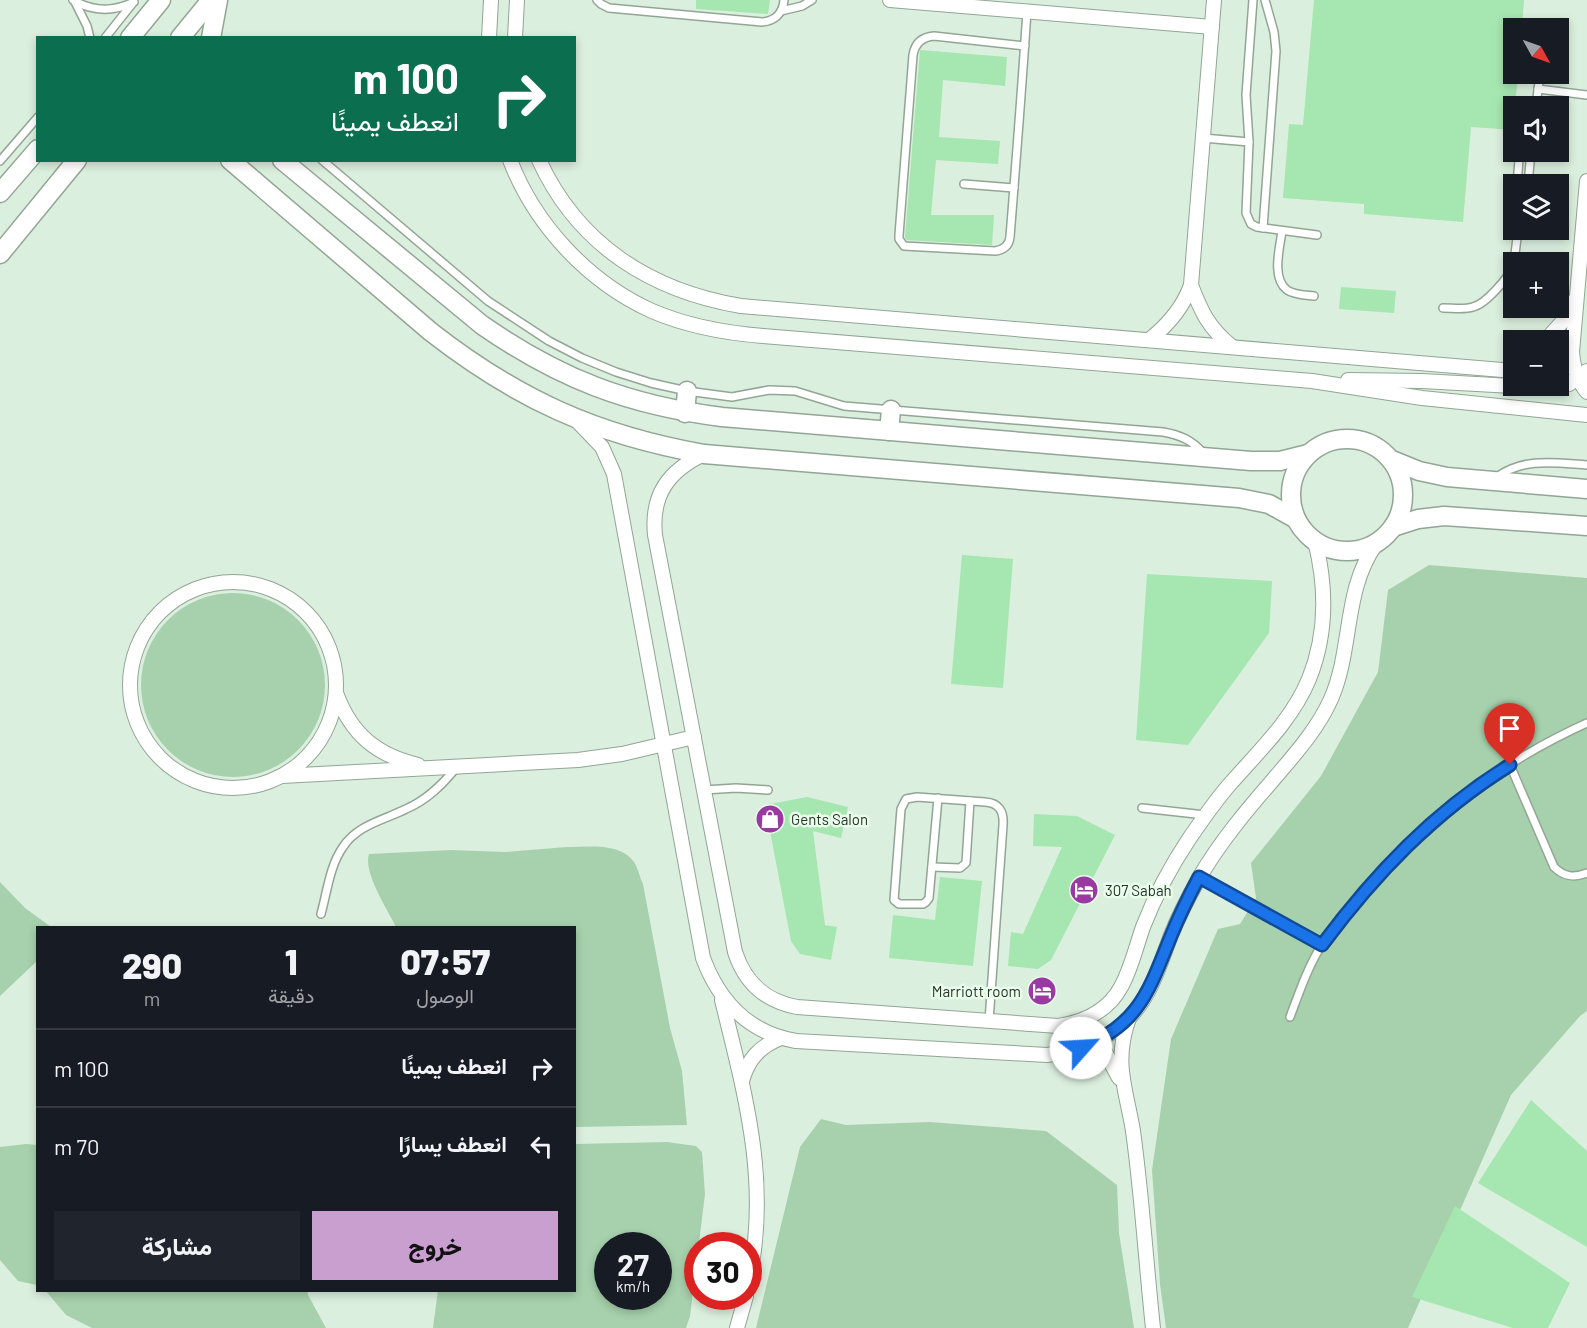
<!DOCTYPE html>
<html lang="ar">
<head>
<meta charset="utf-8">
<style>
  :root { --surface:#171b24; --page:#20242c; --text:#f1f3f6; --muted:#9ea1a6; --line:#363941; --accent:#c99fd0 }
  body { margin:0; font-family:Barlow,Vazirmatn,sans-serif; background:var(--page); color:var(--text); direction:rtl; height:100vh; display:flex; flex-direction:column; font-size:22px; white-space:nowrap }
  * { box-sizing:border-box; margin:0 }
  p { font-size:20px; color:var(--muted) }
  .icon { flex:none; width:33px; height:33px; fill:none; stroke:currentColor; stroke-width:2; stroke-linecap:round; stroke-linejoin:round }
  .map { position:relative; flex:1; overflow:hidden; direction:ltr }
  .drawer { position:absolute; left:36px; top:926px; width:540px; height:366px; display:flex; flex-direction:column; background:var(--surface); border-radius:0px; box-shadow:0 3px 9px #0003; direction:rtl }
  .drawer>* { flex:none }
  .banner { position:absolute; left:36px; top:36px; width:540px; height:126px; border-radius:0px; box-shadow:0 3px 9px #0003; direction:rtl; background:#0b6e4f; color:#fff; overflow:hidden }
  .needle { width:39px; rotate:130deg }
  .tools { position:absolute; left:1503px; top:18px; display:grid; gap:12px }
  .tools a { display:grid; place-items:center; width:66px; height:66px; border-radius:0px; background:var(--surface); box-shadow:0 3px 9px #0003; font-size:30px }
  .speed { position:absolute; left:594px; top:1232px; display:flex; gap:12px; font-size:30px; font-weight:700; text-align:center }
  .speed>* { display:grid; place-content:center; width:78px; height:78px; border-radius:50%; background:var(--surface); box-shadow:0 3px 9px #0003; line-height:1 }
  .speed small { font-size:15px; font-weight:400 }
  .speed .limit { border:9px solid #d22; background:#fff; color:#111 }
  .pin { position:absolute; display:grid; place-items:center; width:51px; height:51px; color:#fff; margin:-62px -26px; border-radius:50% 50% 50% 0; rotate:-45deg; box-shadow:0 0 6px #0007 }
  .pin .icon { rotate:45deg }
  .me { position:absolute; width:66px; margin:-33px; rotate:64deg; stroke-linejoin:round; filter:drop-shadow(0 0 4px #0008) }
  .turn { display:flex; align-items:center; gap:21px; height:126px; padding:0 18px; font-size:27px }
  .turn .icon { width:78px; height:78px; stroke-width:2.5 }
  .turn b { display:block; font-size:42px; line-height:51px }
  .eta { display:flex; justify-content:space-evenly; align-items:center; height:102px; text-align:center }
  .eta b { font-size:36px; font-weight:800; line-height:42px }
  .button { display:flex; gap:12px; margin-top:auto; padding:12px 18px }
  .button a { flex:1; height:69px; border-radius:0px; background:var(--accent); color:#111; font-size:24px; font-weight:800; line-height:69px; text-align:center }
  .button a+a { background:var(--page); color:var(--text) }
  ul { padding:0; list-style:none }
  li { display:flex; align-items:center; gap:18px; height:78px; padding:0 18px; border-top:2px solid var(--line) }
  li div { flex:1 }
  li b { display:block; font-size:22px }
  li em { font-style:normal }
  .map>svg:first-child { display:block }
</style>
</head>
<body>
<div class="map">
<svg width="1587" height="1328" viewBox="0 0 1587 1328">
  <rect width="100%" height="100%" fill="#dbefde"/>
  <g fill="#a6d1ac" fill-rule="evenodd">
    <polygon points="1429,565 1587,578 1587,1011 1580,1016 1511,1095 1408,1328 1166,1328 1160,1284 1152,1170 1171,1039 1218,929 1240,924 1256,898 1251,863 1321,776 1378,672 1388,590"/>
    <circle cx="233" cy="685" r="92"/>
    <path d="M567 847C588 847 620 842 634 862 638 868 640 878 643 884L670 1028 682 1071 687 1125 575 1127 574 927H396C387 909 363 872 369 854L451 850 505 852Z"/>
    <polygon points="0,882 25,908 51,927 38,927 37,961 0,996"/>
    <polygon points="821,1119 846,1125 930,1122 1046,1131 1117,1185 1119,1233 1134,1328 756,1328 800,1147"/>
    <path d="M667 1142 696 1146 702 1152 705 1194 690 1316 686 1328H433L438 1290H574L575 1144ZM608 1245H658V1296H608Z"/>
    <polygon points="26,1144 37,1145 37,1285 18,1281 0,1260 0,1147"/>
    <polygon points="45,1290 307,1290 308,1295 326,1328 92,1328 66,1315"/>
  </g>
  <g fill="#a6e6b0">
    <polygon points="696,0 770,0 768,14 696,9"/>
    <polygon points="1314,0 1524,0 1522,28 1514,28 1514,74 1518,74 1515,106 1514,106 1514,130 1471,127 1463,222 1364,214 1364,204 1283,198 1289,124 1303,125"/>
    <polygon points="920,50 1007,57 1005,86 943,80 939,137 1000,141 998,164 936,160 931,215 994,215 992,245 907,240 905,237"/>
    <polygon points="1341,287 1396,291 1394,313 1339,309"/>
    <polygon points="962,555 1013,559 1003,688 951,684"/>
    <polygon points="1147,574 1272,581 1269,633 1188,745 1136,740"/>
    <polygon points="807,797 848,807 841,838 813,831 825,925 837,927 831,960 800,954 791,941 765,805"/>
    <polygon points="1034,814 1077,816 1115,835 1051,960 1038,969 1008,966 1011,932 1023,934 1062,847 1033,846"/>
    <polygon points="940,877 982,881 973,966 889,958 893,915 935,920"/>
    <polygon points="1531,1100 1587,1151 1587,1247 1478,1183"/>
    <polygon points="1455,1206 1570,1283 1548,1328 1513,1328 1412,1297"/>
  </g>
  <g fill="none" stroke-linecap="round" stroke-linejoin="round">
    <g stroke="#93a595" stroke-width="10">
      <g id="service">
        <path d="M73 0C93 12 113 12 134 2"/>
        <path d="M597 0 601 4 609 8 762 22C775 21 783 13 784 0"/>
        <polyline points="1253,0 1246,95 1249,142 1246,213 1251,224 1257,227 1317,235"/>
        <polyline points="75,2 87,26 90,38"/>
        <polyline points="781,11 802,6 812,0"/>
        <polyline points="1546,28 1546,27"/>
        <polyline points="105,38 132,4"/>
        <path d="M1025 46 934 36C922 37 915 43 913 55L899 235V239L904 246 995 251C1003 250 1009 246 1010 237 1016 162 1022 87 1027 11"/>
        <polyline points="1538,89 1587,95"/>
        <polyline points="1536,106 1540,74"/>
        <polyline points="1203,138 1249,142"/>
        <path d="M322 160 488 301 549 341 582 358 616 372 651 383 687 391 732 397 769 390 795 391 844 406 1163 432C1180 435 1192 440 1203 453"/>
        <polyline points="0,161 38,117"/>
        <polyline points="964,184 1014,188"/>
        <polyline points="1517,184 1519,160 1522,152"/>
        <polyline points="1528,184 1531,152"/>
        <polyline points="1263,228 1276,51 1274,32 1265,0"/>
        <path d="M1282 231C1280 247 1271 278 1287 290 1294 295 1306 295 1314 296"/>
        <polyline points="1514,262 1518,230"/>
        <path d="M1443 308C1453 308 1464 310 1473 307 1486 304 1509 277 1514 265"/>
        <path d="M1497 477C1524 457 1556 463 1587 465"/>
        <path d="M1510 765 1554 867C1564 877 1574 878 1587 873"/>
        <polyline points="704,790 736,788 768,790"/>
        <path d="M938 798 929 898 926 902 923 904H899L894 900 901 809 906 799 917 797 985 802C999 803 1004 811 1003 825L989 1021"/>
        <polyline points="1142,808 1205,815"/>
        <polyline points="932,867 960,868 966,863 970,801"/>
        <polyline points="1199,877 1321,945"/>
        <path d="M321 914C327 892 330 865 343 847 357 825 384 820 406 809 427 800 442 785 456 768"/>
        <path d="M1290 1017C1299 993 1307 969 1321 946 1333 927 1348 909 1363 892 1424 820 1501 762 1587 723"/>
      </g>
    </g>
    <g stroke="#93a595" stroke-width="16">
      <g id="minor">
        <polyline points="890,0 1212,27"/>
        <polyline points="489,38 491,0"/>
        <polyline points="515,38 517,0"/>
        <path d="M510 160C535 225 588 282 652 311 687 326 725 333 763 336L1312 381 1422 398 1587 415"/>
        <path d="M539 160C578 245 651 291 741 306L1514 371"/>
        <path d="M1587 181 1572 352C1573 367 1577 380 1587 392"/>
        <path d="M1191 285C1201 311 1208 327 1231 346"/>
        <path d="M1149 340C1168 325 1183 308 1191 285L1214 0"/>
        <polyline points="1546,340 1563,321 1574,301"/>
        <polyline points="1348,380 1422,381 1547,388 1569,384 1587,371"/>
        <path d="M577 421 602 447 614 474 703 958C719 1001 749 1033 796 1041L1047 1055C1078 1051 1106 1041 1128 1019 1151 996 1160 964 1171 935 1179 915 1189 896 1199 878 1220 842 1246 811 1273 780 1295 754 1317 730 1331 699 1353 649 1343 590 1376 544"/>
        <path d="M704 454C668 471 651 495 655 535L735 952C745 983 765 1001 797 1007L1058 1026C1084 1022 1108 1011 1121 987 1131 969 1136 947 1143 927 1155 896 1171 866 1189 839 1202 820 1215 801 1230 784 1259 751 1292 720 1309 679 1327 634 1327 588 1315 541"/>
        <circle cx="233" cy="685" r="103"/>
        <path d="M336 693C351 734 376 755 418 765"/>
        <polyline points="282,776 578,760 622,754 694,737"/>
        <path d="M722 1000C745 1094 771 1185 748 1284"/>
        <path d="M1129 1018C1113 1063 1126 1088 1133 1131 1142 1196 1146 1263 1153 1328"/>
        <polyline points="1080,1021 1105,1052 1119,1078"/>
        <path d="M742 1081C748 1059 760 1046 781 1038"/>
        <polyline points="737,1328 746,1296"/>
      </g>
    </g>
    <g stroke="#93a595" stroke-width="21">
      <g id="tertiary">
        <polyline points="130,38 161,0"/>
        <polyline points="180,38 211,0"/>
        <polyline points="211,38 218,0"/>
        <path d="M230 160 431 332C517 399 596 435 704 454L1239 498 1269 504 1296 519"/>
        <path d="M282 160 482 325C560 379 628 405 722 417L1251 461H1280L1308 454"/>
        <polyline points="0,193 38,149"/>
        <polyline points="0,254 77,160"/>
        <polyline points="685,413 687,391"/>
        <polyline points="889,431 891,410"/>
        <circle cx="1347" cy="495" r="56"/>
        <polyline points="1392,460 1419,471 1447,477 1587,489"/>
        <polyline points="1393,527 1418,519 1444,516 1587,526"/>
      </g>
    </g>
    <use href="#service" stroke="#fff" stroke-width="7"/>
    <use href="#minor" stroke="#fff" stroke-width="14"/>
    <use href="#tertiary" stroke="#fff" stroke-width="18"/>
  </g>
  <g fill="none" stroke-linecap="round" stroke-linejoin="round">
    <g stroke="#114b97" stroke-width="15">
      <path id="route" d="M1081 1048C1140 1024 1149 990 1171 936 1179 916 1189 896 1199 877L1322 945C1375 874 1434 812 1510 765"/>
    </g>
    <use href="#route" stroke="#1a73e8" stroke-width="10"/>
  </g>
  <defs>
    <g id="shop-disc" transform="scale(1.5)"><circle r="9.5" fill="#9939a1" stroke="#e9fdeb"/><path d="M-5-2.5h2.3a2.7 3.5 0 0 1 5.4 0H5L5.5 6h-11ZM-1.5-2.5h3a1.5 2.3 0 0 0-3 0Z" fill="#fff"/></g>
    <g id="hotel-disc" transform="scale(1.5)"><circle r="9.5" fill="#9939a1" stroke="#e9fdeb"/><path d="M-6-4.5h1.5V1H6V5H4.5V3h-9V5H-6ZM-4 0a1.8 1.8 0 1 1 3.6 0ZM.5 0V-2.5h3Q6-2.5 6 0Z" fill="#fff"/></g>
  </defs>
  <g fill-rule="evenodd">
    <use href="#shop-disc" x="770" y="819"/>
    <use href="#hotel-disc" x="1084" y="890"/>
    <use href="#hotel-disc" x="1042" y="991"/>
  </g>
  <g text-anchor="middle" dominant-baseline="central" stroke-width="5" stroke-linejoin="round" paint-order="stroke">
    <g font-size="15" fill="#2b332c" stroke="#e9fdeb" text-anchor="start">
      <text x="791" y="819">Gents Salon</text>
      <text x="1105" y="890">307 Sabah</text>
      <text x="1021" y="991" text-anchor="end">Marriott room</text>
    </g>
  </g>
</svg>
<div class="tools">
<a><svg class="needle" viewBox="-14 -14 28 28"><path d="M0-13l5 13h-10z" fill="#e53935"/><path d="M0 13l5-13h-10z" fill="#9ea1a6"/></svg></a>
<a><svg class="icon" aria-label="sound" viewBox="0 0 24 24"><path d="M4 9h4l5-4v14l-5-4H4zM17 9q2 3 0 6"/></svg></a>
<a><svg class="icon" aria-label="layers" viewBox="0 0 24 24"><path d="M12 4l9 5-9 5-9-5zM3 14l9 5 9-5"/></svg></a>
<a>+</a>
<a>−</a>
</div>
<div class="speed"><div>27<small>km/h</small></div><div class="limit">30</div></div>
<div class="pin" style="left:1510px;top:765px;background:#d93025"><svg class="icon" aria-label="arrive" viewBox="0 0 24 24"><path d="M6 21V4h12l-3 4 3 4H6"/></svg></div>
<svg class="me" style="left:1081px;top:1048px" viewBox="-20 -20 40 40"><circle r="19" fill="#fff"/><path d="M0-13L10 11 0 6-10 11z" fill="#1a73e8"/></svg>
<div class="banner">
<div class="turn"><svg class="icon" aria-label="right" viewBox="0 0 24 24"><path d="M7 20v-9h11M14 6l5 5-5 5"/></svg><div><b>100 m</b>انعطف يمينًا</div></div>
</div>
<section class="drawer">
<div class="eta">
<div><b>07:57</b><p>الوصول</p></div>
<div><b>1</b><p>دقيقة</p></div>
<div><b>290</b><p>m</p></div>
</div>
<ul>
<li><svg class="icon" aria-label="right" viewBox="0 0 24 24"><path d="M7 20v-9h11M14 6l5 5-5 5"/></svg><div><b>انعطف يمينًا</b></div><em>100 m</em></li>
<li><svg class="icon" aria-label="left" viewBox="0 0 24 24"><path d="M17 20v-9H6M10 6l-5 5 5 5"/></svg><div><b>انعطف يسارًا</b></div><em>70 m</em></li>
</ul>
<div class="button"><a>خروج</a><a>مشاركة</a></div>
</section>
</div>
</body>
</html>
